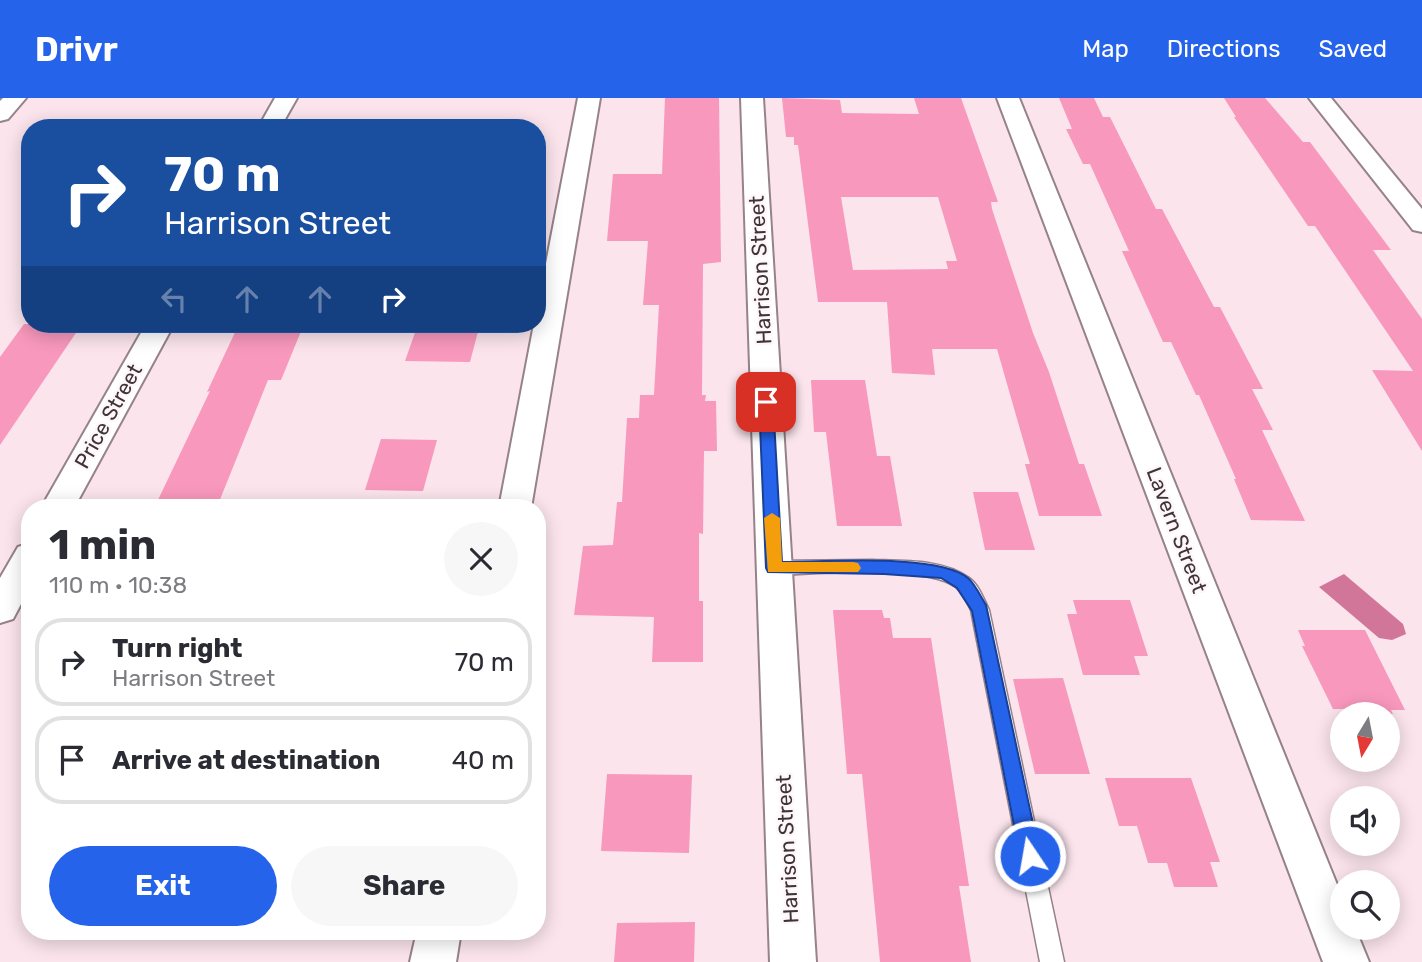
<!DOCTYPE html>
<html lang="en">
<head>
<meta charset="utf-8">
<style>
  :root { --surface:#fff; --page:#f7f7f7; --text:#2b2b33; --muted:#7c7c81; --line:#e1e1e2; --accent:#2563eb }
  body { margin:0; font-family:Rubik,sans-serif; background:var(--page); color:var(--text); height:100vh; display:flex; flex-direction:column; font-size:26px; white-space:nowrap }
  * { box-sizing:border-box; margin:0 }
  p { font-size:23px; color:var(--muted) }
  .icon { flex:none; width:38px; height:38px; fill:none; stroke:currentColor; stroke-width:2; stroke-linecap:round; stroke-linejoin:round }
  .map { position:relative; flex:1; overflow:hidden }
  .details { position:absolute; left:21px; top:401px; width:525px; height:441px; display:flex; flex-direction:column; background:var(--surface); border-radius:28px; box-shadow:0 4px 18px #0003 }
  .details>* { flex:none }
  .banner { position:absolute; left:21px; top:21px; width:525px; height:214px; border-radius:28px; box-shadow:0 4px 18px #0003; background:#1a4fa0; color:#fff; overflow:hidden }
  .needle { width:46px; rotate:190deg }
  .tools { position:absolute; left:1330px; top:604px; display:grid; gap:14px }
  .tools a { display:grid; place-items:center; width:70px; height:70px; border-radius:50%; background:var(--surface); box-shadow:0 4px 18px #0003; font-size:35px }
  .pin { position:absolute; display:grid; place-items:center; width:60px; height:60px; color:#fff; margin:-30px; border-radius:14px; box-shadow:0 4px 10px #0006 }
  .me { position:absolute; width:77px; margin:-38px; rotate:348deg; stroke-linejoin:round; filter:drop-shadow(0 0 5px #0008) }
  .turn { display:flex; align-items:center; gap:24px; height:147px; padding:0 28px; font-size:32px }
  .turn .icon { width:91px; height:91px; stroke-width:2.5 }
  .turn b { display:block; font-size:49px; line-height:60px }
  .lanes { display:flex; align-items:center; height:66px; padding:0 28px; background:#0003; justify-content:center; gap:35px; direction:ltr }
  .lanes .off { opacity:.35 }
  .round { display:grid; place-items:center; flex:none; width:74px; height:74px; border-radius:37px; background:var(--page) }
  .summary { display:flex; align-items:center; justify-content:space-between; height:119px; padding:0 28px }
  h1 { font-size:42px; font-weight:700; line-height:52px }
  .cta { display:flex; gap:14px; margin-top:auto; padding:14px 28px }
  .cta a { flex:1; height:80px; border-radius:42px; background:var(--accent); color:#fff; font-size:28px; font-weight:700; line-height:80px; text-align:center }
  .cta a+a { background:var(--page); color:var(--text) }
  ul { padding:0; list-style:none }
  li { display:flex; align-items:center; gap:21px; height:88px; margin:0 14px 10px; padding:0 14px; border:4px solid var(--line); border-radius:28px }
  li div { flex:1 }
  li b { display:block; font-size:26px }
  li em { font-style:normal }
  header { display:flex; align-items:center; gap:42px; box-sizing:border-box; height:98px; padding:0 35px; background:var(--accent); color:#fff }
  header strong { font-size:33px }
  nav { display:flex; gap:38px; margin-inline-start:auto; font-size:24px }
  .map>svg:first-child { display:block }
</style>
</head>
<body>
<header>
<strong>Drivr</strong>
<nav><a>Map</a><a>Directions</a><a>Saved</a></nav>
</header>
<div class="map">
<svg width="1422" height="864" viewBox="0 0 1422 864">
  <rect width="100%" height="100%" fill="#fbe4ec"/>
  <polygon fill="#d17599" points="1344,476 1403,526 1406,536 1392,542 1379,540 1319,489"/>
  <g fill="#f898bc" fill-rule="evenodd">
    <polygon points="665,0 719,0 721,164 703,166 702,297 706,297 705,303 716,303 717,353 704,353 703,436 699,435 699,503 703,503 703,564 652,564 654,519 574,517 583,448 613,447 617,404 622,404 627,320 639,320 640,297 654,297 659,207 643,207 648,143 607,143 613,76 662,76"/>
    <path d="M782 0 840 2 842 15 919 16 914 0H961L998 104H991L992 111 1033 235 1049 274 1079 366H1084L1102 418H1039L1025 366H1030L997 251H932L935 277 892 275 887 204H818L798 47H794V39H786ZM841 99H938L957 163H946L948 171 853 172Z"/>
    <polygon points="1059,0 1094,0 1103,19 1110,19 1156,111 1162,111 1214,209 1220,209 1263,291 1252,291 1273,332 1262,332 1305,423 1251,422 1234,381 1236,381 1199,297 1196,297 1171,244 1163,244 1122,153 1129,153 1090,66 1083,66 1066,31 1072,31"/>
    <polygon points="1224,0 1265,0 1303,44 1310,44 1391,152 1373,152 1422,221 1422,353 1372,272 1413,273 1315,128 1308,128 1234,19 1236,19"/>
    <polygon points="24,226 82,226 0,347 0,259"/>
    <polygon points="252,226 304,226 281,282 268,282 219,404 157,404 210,293 207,294 238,228"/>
    <polygon points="418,226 480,226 470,264 405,263"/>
    <polygon points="811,282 865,282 877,358 890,358 902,428 837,428 826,334 814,334"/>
    <polygon points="381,341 437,342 423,393 365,392"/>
    <polygon points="973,394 1018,394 1035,452 985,452"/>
    <polygon points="1073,502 1130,502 1148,558 1134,558 1140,577 1083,577 1067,516 1077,516"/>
    <polygon points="833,512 882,512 884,520 890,520 893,540 931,540 969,788 959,788 971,864 880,864 862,676 847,676"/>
    <polygon points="1298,532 1365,532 1405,612 1391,612 1393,616 1346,616 1344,611 1333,611 1302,548 1305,548"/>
    <polygon points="1063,580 1090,676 1035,676 1013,581"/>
    <polygon points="607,676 692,677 689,755 601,753"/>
    <polygon points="1105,680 1191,680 1220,764 1210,764 1218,789 1174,789 1167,765 1148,765 1137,728 1119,728"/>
    <polygon points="695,824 694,864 614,864 617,825"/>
  </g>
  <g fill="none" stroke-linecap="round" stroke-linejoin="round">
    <g stroke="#968289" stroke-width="3">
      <path id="service" d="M872 462C903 463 943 461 969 480 979 487 984 502 989 512L1064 864H1040L971 512C967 504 963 495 956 489 925 466 815 476 774 477L768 475 765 470 768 465 774 463Z"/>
    </g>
    <g stroke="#968289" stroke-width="4">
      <g id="minor">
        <polygon points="3,0 26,0 8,21 0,23 0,3"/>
        <polygon points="275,0 297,0 280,30 258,30"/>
        <polygon points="578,0 600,0 531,410 499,410 534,226 537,226 537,212"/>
        <polygon points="741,0 763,0 816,864 770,864"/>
        <polygon points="997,0 1019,0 1342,799 1342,830 1355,830 1369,864 1323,864"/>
        <polygon points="1309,0 1331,0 1422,111 1422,134 1413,132"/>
        <polygon points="146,226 174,226 74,410 41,410"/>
        <polygon points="30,445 30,489 13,521 0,525 0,480 18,449"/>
        <polygon points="417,833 461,833 456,864 410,864"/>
      </g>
    </g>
    <use href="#service" fill="#fff" fill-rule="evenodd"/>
    <use href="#minor" fill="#fff" fill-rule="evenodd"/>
  </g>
  <path fill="#2563eb" stroke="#184099" stroke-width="2" d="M766 300 773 304 782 464C823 464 938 455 968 480 975 486 981 499 986 507L1040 758 1037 765 1030 768 1023 765 1020 758 972 513 957 490 941 480 884 476 768 474 766 470 759 304Z"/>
  <polygon fill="#f59e0b" points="772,415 780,420 782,464 853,464 858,465 861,470 858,474 768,474 764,420"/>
  <g text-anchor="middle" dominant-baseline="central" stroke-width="5" stroke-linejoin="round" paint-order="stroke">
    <g font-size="21" fill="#3c3437" stroke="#fff6f9">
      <text transform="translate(760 172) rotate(-93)">Harrison Street</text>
      <text transform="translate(108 318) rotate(-61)">Price Street</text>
      <text transform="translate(1177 432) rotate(69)">Lavern Street</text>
      <text transform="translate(787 751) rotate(-93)">Harrison Street</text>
    </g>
  </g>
</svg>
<div class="tools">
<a><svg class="needle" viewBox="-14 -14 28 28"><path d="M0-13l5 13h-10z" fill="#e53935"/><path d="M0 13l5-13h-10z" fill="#7c7c81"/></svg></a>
<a><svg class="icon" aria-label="sound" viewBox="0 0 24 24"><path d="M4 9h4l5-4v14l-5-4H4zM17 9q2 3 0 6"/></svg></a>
<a><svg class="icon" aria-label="search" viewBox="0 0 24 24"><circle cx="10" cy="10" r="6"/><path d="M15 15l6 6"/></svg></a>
</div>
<div class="pin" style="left:766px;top:304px;background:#d93025"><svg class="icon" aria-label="arrive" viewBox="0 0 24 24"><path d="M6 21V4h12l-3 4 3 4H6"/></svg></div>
<svg class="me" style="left:1030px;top:758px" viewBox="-20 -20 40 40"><circle r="17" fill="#2563eb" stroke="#fff" stroke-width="3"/><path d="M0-11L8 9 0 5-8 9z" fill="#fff"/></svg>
<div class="banner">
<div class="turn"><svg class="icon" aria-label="right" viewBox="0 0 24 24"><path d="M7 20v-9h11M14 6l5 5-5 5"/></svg><div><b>70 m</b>Harrison Street</div></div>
<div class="lanes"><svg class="icon off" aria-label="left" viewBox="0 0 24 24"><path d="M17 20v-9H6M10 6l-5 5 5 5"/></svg><svg class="icon off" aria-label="ahead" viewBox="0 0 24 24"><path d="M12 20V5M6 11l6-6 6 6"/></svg><svg class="icon off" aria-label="ahead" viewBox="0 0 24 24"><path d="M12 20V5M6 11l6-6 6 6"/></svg><svg class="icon" aria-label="right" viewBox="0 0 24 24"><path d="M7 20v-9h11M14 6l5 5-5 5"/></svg></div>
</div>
<section class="details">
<div class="summary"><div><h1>1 min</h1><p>110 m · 10:38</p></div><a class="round"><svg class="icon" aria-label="close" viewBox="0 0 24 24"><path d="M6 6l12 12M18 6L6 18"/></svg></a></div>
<ul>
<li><svg class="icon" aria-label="right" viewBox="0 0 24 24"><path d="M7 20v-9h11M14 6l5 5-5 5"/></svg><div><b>Turn right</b><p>Harrison Street</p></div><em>70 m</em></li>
<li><svg class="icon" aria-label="arrive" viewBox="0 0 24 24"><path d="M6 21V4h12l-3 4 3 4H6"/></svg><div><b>Arrive at destination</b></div><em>40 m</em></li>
</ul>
<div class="cta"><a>Exit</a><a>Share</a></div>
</section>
</div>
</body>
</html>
